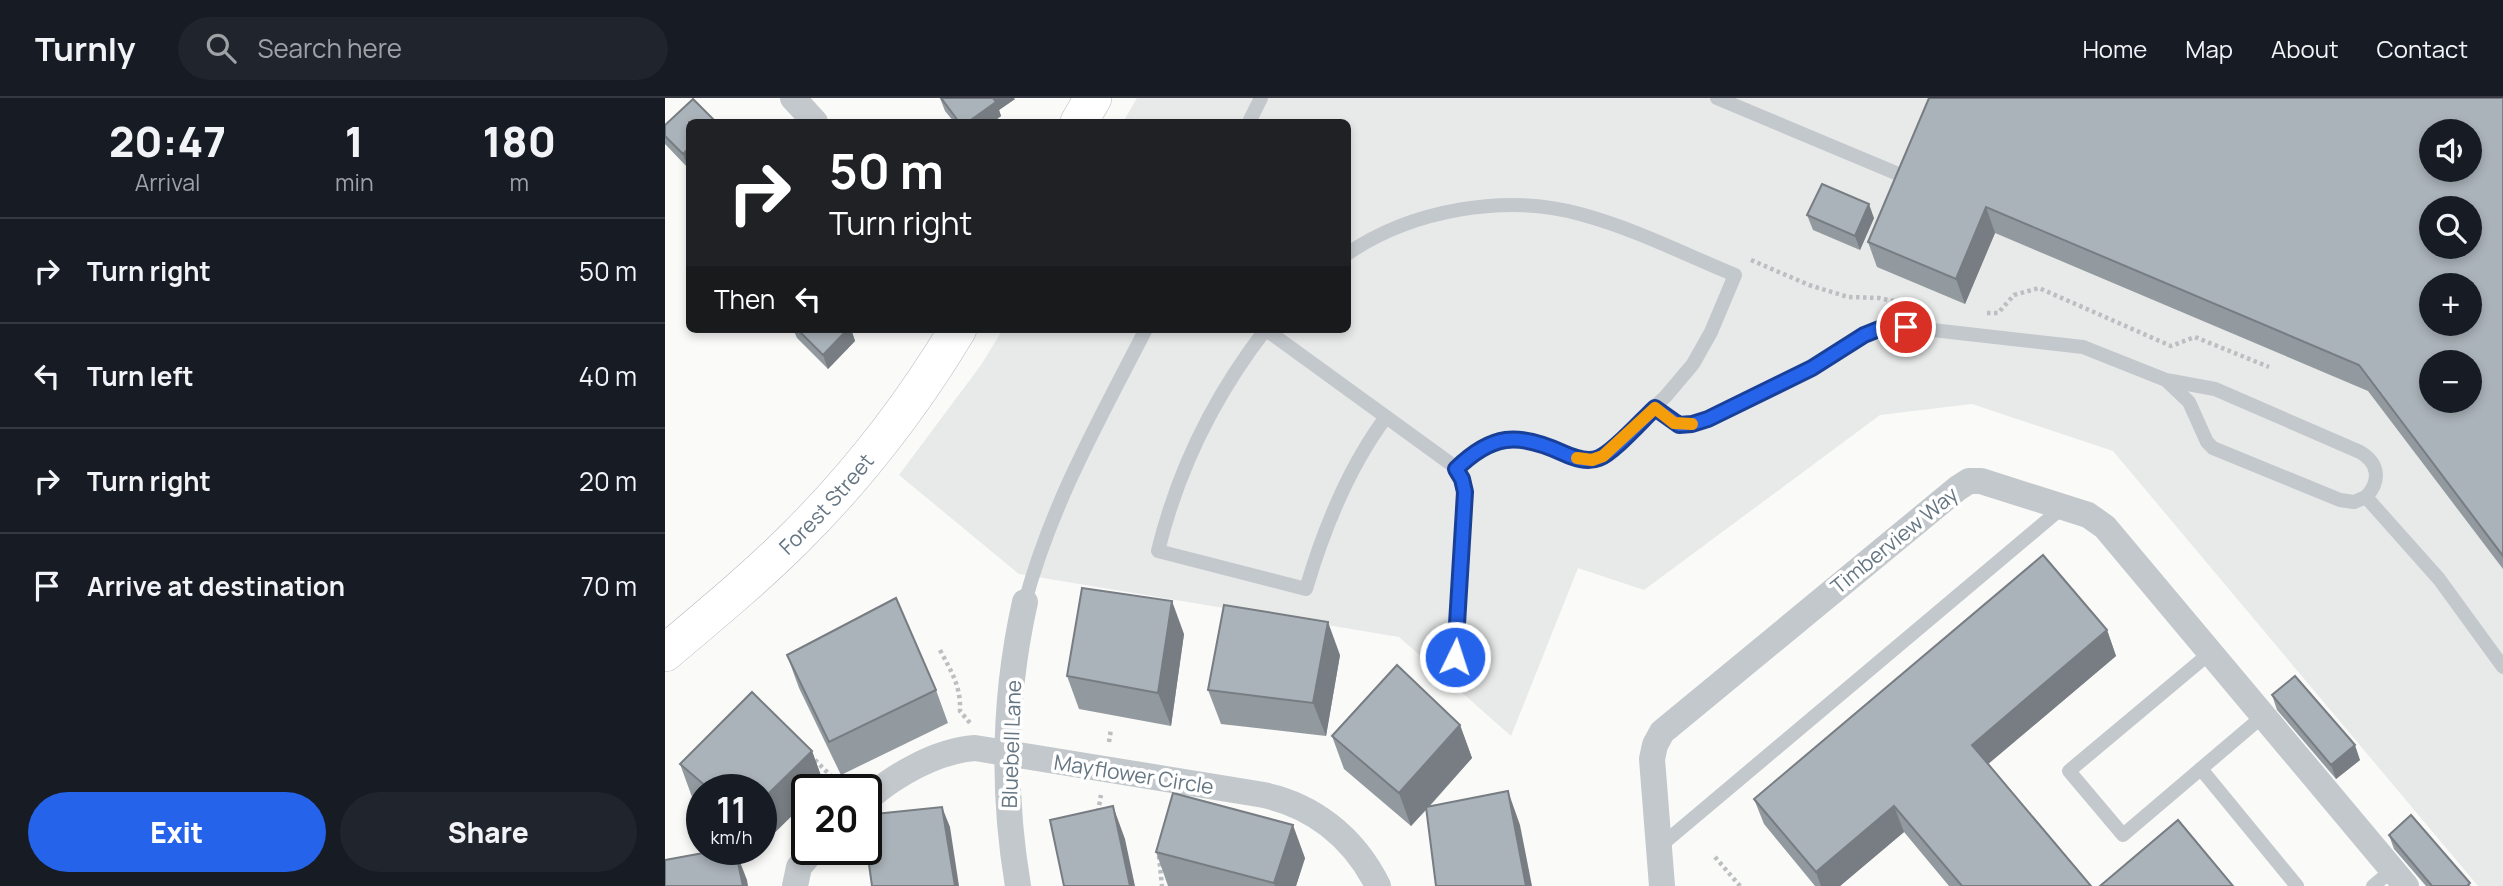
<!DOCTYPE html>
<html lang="en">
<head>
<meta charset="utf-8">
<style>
  :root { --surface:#171b24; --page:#20242c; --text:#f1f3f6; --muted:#9ea1a6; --line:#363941; --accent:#2563eb }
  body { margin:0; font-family:Manrope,sans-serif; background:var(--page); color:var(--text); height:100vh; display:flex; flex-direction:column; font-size:26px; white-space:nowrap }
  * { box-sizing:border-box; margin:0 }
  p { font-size:23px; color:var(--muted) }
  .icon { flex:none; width:38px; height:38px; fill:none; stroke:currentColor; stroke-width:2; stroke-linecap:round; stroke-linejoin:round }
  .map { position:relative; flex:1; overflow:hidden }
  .details { display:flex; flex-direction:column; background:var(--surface); width:665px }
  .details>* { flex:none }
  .guide { position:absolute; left:21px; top:21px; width:665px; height:214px; border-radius:10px; box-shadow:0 4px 10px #0003; background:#202124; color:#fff; overflow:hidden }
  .tools { position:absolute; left:1754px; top:21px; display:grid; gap:14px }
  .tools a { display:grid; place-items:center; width:63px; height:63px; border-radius:50%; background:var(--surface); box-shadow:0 4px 10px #0003; font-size:35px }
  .speed { position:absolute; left:21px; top:676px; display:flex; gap:14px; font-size:35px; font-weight:700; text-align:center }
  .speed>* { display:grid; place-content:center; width:91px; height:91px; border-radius:50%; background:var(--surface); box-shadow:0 4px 10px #0003; line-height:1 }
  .speed small { font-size:18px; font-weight:400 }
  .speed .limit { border:4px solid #111; border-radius:10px; background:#fff; color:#111 }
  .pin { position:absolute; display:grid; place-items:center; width:60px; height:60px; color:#fff; margin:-30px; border:4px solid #fff; border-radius:50%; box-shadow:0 2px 7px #0007 }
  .me { position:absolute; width:77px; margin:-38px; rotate:4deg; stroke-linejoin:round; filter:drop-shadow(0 0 5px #0008) }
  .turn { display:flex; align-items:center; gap:24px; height:147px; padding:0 28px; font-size:32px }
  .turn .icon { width:91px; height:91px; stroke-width:2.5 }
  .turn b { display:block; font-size:49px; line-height:60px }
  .then { display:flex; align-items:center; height:66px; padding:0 28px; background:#0003; gap:14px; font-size:26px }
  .eta { display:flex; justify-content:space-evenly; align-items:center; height:119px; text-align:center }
  .eta b { font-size:42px; font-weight:800; line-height:49px }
  .action { display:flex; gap:14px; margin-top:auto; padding:14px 28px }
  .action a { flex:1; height:80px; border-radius:42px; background:var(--accent); color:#fff; font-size:28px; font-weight:800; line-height:80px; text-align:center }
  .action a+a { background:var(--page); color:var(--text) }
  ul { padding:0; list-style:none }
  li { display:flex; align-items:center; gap:21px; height:105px; padding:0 28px; border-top:2px solid var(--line) }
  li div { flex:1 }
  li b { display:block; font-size:26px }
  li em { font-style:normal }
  header { display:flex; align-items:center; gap:42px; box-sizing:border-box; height:98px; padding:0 35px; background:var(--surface); border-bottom:2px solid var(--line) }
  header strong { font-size:33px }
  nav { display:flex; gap:38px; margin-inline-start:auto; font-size:24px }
  .search { width:490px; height:63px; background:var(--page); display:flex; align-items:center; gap:18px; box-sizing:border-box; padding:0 24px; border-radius:38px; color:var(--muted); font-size:26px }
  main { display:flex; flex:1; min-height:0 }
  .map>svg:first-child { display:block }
</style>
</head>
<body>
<header>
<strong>Turnly</strong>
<div class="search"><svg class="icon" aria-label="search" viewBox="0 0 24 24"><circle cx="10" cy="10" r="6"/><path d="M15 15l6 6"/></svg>Search here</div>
<nav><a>Home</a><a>Map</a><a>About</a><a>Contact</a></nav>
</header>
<main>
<section class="details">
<div class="eta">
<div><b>20:47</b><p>Arrival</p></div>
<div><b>1</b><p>min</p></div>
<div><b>180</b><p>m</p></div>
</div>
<ul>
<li><svg class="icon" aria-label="right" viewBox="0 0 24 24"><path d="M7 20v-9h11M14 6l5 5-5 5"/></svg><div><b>Turn right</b></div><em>50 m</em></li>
<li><svg class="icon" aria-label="left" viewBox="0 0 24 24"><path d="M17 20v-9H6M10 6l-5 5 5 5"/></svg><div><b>Turn left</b></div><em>40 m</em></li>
<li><svg class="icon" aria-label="right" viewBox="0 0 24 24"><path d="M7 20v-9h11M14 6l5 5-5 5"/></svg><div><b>Turn right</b></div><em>20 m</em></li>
<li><svg class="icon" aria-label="arrive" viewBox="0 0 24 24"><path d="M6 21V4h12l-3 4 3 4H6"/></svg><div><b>Arrive at destination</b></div><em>70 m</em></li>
</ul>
<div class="action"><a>Exit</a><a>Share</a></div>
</section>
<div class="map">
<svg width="1838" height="788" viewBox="0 0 1838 788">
  <rect width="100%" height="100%" fill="#fafaf8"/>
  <path fill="#e8e9e9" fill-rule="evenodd" d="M472 0H1838V788H1813L1448 353 1307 306 1215 317 979 492 913 470 846 638 734 539 354 476 234 377 316 267 338 231H682V24H458ZM1766 33H1804V72H1766ZM1766 110H1804V149H1766ZM1766 187H1804V226H1766ZM1766 264H1804V303H1766Z"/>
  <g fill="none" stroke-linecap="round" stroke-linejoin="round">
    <g stroke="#b3babf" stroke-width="38">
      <g id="secondary">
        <polyline points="414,24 428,0"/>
        <path id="s1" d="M0 555C45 517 91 479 132 438 194 376 248 306 293 231"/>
      </g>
    </g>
    <g stroke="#bbbfc2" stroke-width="4.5" stroke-dasharray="3.5 3.5" stroke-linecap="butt">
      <polyline points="1086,162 1144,187 1183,199 1214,200 1244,206"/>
      <polyline points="1322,215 1333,215 1349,197 1374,190 1506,248 1530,239 1604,269"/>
      <path d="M275 552C286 573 296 588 295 613L305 625"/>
      <polyline points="444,644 446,631"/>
      <polyline points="145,657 179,691"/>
      <polyline points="433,714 436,697"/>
      <polyline points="494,758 497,788"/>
      <polyline points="1050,759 1075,788"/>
    </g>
    <g stroke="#c3c8cc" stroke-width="14">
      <polyline points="1052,0 1238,78"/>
      <polyline points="584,24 596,0"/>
      <path d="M682 156C746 112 840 95 915 116 968 130 1019 156 1070 177L1046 234 1028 266 1001 298 938 358 920 362 873 346 845 342 818 348 791 371"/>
      <path d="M600 231 786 366C797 376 800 386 800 402L790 560"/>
      <path d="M601 231C549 298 513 371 493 453L641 491C659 430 683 370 721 319"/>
      <polyline points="1503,284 1524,304 1542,344 1548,350 1675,402 1689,404 1701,399 1774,481 1838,569"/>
      <path d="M990 310 1014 327 1027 326 1043 321 1147 270 1199 237 1214 231 1241 229 1418 249 1501 282 1550 291 1695 354C1714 365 1716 383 1701 399"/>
      <path d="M360 504C386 407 435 320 481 231"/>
      <polyline points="1545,555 1404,673 1458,737 1598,618"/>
      <polyline points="1536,671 1632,788"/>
      <polyline points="994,749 1398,409"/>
      <polyline points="1708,788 1727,772"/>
    </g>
    <g stroke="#c3c8cc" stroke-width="26">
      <polyline points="128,0 150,24"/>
      <path d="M201 702C230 677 271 653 310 650L593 696C646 705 689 739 713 788"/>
      <polyline points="130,788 134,769 149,751"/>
      <path d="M353 788C337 693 339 598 360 504"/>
      <polyline points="997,788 987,661 990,647 997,634 1293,390 1304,383 1316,383 1423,417 1440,429 1741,788"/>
    </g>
    <use href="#secondary" stroke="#fff" stroke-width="37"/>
  </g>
  <g fill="#929a9f">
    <polygon points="275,0 350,1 334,12 336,18 328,24 289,24 280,13"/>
    <polygon points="1264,0 1838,0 1838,471 1703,293 1330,135 1300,206 1212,169 1203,144"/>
    <polygon points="24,24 23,70 0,46 0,27"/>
    <polygon points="1142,117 1209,120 1195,152 1148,132"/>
    <polygon points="128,231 186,231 190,243 163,271 132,240"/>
    <polygon points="1442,532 1451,558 1323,666 1426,788 1284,788 1239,734 1175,788 1150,788 1099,726 1089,701"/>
    <polygon points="519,536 506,628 414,611 402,578"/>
    <polygon points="122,557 271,592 283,625 176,677 134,590"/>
    <polygon points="675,557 661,638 556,626 543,592"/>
    <polygon points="1607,597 1695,662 1671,681 1612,612"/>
    <polygon points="795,627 807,660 764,709 855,727 762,711 746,728 679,671 667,638"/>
    <polygon points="147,653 159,686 154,691 142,691 142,703 96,748 96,691 37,691 37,707 27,699 15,666"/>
    <polygon points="1724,737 1806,788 1761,788 1729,751"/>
    <polygon points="491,754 640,760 631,788 503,788"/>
  </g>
  <g fill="#777d82">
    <polygon points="328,0 349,0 350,1 334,12 336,18 328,24 303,24"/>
    <polygon points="24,50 24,69 23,70 18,56"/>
    <polygon points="1204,106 1209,120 1195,152 1190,138"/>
    <polygon points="1321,109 1330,135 1300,206 1291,181"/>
    <polygon points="183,231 186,231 190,243 163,271 158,257"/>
    <polygon points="507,503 519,536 506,628 493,595"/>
    <polygon points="663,524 675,557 661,638 648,605"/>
    <polygon points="1442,532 1451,558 1316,672 1307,647"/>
    <polygon points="795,627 807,660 746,728 734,695"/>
    <polygon points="1690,647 1695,662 1671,681 1666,667"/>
    <polygon points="147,653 159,686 154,691 142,691 142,703 96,748 96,703"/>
    <polygon points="843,693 855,727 867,788 861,788"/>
    <polygon points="448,708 460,741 470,788 465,788"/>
    <polygon points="1229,708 1239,734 1175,788 1156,788 1151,774"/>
    <polygon points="277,709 285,729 294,788 290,788"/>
    <polygon points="628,727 640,760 631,788 610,788 609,785"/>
    <polygon points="70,751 82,782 83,788 78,788"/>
  </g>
  <g fill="#aab3b9" stroke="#777d82" stroke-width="2" fill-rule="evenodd">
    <polygon points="276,0 328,0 331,4 303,24 294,24"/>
    <path d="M1264 0H1838V458L1694 267 1321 109 1291 181 1203 144ZM1766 33H1804V72H1766ZM1766 110H1804V149H1766ZM1766 187H1804V226H1766ZM1766 264H1804V303H1766Z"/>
    <polygon points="28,1 51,24 24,24 24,50 18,56 0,38 0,27"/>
    <polygon points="1157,86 1204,106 1190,138 1142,117"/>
    <polygon points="132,231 183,231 158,257"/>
    <polygon points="1378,457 1442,532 1307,647 1426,788 1297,788 1229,708 1151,774 1089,701"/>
    <polygon points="417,490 507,503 493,595 402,578"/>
    <polygon points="231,500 271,592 164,644 122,557"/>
    <polygon points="559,507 663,524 648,605 543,592"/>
    <polygon points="732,567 795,627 734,695 667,638"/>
    <polygon points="1630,578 1690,647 1666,667 1607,597"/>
    <polygon points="87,594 147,653 96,703 96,691 44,691 15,666"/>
    <polygon points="843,693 861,788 771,788 761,709"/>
    <polygon points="508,695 628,727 609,785 491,754"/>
    <polygon points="448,708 465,788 399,788 385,722"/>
    <polygon points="277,709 290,788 207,788 201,745 201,717"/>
    <polygon points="1746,717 1805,785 1802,788 1767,788 1724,737"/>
    <polygon points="1513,722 1568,788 1435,788"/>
    <polygon points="60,751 70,751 78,788 0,788 0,762"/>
  </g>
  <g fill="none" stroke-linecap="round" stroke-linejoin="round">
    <g stroke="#184099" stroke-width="18">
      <path id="route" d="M790 559 800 394 797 381 791 371C827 336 852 334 898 355 909 360 922 365 934 360 949 354 977 322 990 310L1014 327 1027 326 1043 321 1147 270 1199 237 1214 231 1241 229"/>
    </g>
    <use href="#route" stroke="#2563eb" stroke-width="12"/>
    <polyline stroke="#f59e0b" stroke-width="12" points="912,360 927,362 938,358 990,310 1009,325 1027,326"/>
  </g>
  <g text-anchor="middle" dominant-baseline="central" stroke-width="7" stroke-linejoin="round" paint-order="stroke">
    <g font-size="21" fill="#657683" stroke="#fff">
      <text stroke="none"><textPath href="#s1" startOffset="220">Forest Street</textPath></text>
      <text transform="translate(1229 442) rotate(-39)">Timberview Way</text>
      <text transform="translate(346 646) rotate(-88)">Bluebell Lane</text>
      <text transform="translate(469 676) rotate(9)">Mayflower Circle</text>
    </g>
  </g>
</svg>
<div class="tools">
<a><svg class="icon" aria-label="sound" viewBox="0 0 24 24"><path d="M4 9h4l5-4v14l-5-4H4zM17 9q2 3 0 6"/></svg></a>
<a><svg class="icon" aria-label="search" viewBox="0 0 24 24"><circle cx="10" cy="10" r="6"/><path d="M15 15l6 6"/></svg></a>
<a>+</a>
<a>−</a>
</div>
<div class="speed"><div>11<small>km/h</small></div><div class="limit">20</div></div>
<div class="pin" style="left:1241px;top:229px;background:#d93025"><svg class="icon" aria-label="arrive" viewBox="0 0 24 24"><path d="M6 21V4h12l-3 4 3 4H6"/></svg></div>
<svg class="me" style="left:790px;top:559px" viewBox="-20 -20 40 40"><circle r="17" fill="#2563eb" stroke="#fff" stroke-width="3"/><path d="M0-11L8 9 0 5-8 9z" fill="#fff"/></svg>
<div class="guide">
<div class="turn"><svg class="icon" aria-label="right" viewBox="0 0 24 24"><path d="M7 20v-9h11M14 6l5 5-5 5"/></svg><div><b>50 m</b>Turn right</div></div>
<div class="then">Then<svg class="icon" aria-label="left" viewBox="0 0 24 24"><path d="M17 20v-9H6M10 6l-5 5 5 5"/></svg></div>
</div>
</div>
</main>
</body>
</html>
